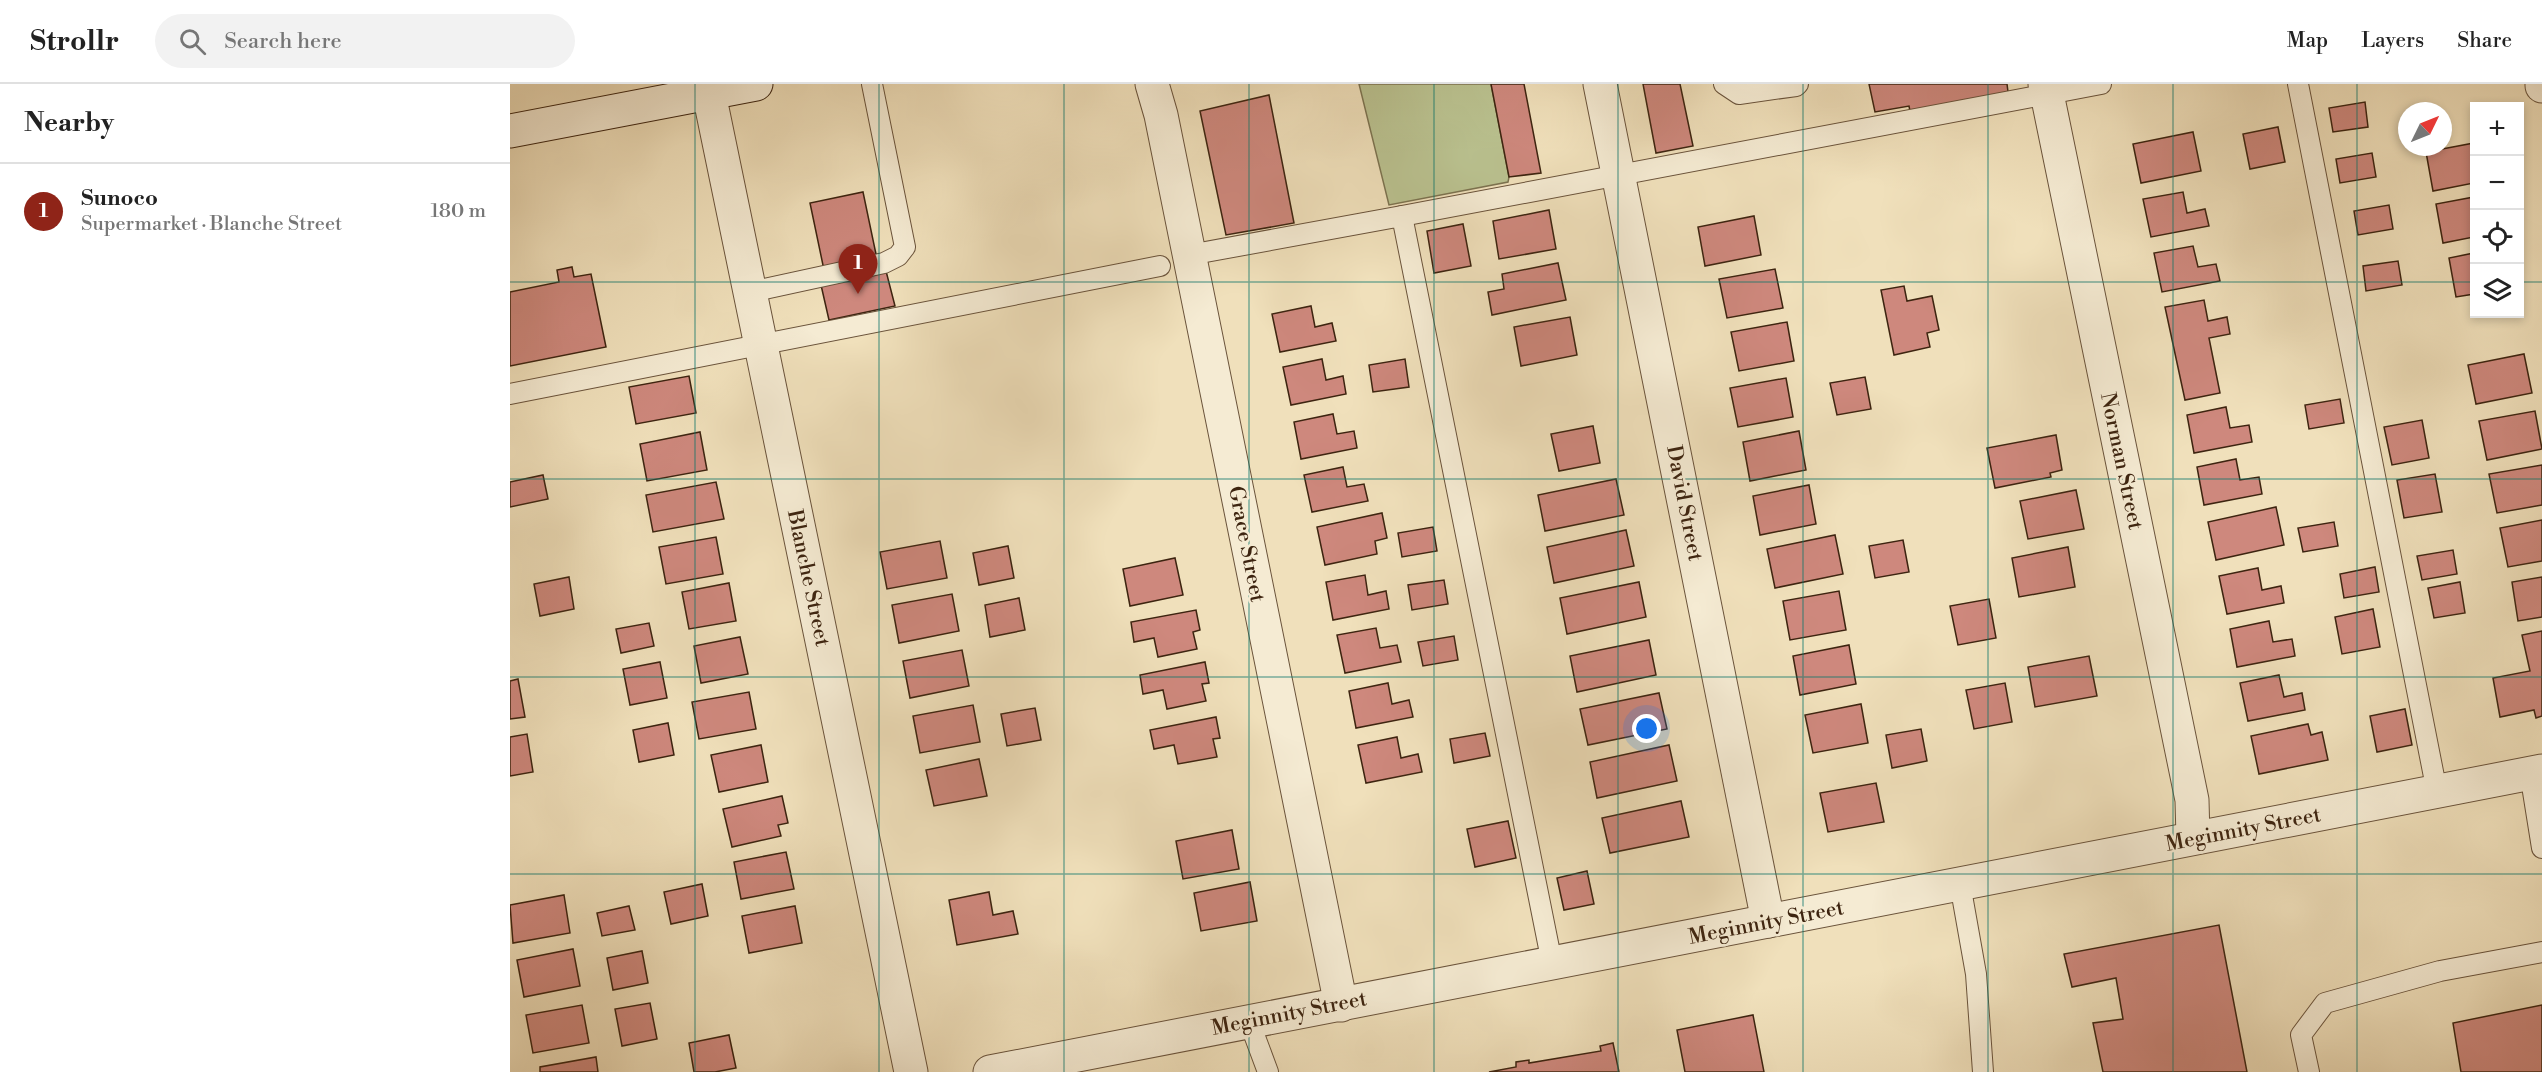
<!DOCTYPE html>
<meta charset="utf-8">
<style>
:root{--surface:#fff;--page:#f2f2f2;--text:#222;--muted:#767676;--line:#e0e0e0;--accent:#8f2418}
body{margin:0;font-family:"Libre Bodoni",serif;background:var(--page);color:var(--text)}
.controls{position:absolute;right:18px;top:18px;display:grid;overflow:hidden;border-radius:0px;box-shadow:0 3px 9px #0003}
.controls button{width:54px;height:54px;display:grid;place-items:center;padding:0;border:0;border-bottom:2px solid var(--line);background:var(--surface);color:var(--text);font:30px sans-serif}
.compass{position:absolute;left:1888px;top:18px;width:54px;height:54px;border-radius:50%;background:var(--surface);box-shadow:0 3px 9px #0003;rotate:47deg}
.you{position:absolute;left:1137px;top:645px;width:21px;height:21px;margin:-15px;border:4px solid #fff;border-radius:50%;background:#1a73e8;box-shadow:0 0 0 9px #1a73e833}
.badge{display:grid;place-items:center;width:39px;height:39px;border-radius:50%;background:var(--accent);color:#fff;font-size:20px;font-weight:700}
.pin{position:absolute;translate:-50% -50px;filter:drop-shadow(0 2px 3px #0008)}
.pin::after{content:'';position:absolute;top:32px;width:21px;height:18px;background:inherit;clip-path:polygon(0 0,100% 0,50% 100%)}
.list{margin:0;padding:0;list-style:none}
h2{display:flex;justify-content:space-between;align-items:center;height:78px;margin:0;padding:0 24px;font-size:26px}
h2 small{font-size:20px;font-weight:400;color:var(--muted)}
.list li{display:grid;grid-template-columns:39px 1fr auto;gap:18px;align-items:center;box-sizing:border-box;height:96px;padding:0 24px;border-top:2px solid var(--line)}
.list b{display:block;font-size:22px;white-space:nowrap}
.list p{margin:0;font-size:20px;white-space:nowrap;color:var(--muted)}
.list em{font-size:20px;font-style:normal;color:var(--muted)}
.icon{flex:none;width:33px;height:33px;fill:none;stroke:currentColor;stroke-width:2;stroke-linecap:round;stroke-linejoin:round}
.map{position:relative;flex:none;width:2032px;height:988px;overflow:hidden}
header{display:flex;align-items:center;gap:36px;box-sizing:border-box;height:84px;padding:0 30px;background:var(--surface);border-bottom:2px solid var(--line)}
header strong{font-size:28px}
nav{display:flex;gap:33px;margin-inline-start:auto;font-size:21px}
.search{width:420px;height:54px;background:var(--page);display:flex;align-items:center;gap:15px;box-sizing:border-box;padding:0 21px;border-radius:33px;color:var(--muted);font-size:22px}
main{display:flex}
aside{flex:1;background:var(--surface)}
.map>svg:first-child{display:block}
.green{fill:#bac290;stroke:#7c7350;stroke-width:1.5}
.building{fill:#ce887d;stroke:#3d2410;stroke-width:1.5}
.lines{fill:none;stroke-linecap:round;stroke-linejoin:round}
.lane-casing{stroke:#6a533b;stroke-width:22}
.street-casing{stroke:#6a533b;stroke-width:35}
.secondary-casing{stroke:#3d2410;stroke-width:35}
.lane{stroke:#f5ebd3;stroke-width:20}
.street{stroke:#f5ebd3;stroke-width:33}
.secondary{stroke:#f5ebd3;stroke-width:33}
.grid{fill:none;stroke:#0f766e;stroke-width:1.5;stroke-opacity:0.55}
.labels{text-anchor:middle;stroke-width:5;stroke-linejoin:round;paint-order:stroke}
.street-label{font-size:21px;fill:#3d2410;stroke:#f5ebd3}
</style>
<header>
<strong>Strollr</strong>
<div class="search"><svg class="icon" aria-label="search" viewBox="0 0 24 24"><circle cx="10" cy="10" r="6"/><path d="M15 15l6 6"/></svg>Search here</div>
<nav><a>Map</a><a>Layers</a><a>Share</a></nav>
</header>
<main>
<aside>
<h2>Nearby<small></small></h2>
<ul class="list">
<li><span class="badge">1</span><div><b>Sunoco</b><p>Supermarket · Blanche Street</p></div><em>180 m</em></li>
</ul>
</aside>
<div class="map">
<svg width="2032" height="988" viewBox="0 0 2032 988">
<rect width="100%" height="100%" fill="#f0e0bb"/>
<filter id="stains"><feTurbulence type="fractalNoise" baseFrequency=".00333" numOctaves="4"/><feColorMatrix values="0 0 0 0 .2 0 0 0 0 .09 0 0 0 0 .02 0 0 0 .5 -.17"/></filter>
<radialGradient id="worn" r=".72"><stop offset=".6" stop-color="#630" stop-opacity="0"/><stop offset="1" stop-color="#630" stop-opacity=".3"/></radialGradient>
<!-- green -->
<path class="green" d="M849,0H981L999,93L998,98L879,121Z"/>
<!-- building -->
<g class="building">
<path d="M981,0H1014L1031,89L999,93Z"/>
<path d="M1133,0H1170L1183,62L1146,69Z"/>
<path d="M1359,0H1497L1498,8L1400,27L1399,22L1365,28Z"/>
<path d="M759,11L784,139L716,151L690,27Z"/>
<path d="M1855,18L1858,43L1823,48L1819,24Z"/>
<path d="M1768,43L1775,78L1740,85L1733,50Z"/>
<path d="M1683,48L1691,87L1631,99L1623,60Z"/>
<path d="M1964,59V99L1923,107L1916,68Z"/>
<path d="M1862,69L1866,93L1830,99L1826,75Z"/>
<path d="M353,108L367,175L314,186L300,119Z"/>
<path d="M1673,108L1677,129L1695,125L1699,142L1641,153L1633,115Z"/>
<path d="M1964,113V153L1933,159L1926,120Z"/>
<path d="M1879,121L1883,145L1848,151L1844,127Z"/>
<path d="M1039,126L1046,165L989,175L983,137Z"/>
<path d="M1244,132L1251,171L1195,182L1188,143Z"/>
<path d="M953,140L961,182L924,189L917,147Z"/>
<path d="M1683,162L1688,183L1706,180L1710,197L1652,208L1644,169Z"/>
<path d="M1964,169V210L1946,213L1939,174Z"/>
<path d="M1888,177L1892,201L1856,207L1853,182Z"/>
<path d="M1048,179L1056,216L982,231L978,208L994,205L992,190Z"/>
<path d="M62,183L64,193L81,190L96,263L0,282V208L49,198L47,186Z"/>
<path d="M1265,185L1273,224L1217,234L1209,195Z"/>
<path d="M376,187L385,222L319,236L311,201Z"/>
<path d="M1394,202L1397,217L1422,212L1429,246L1417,249L1420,263L1384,271L1371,206Z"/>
<path d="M1694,216L1698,237L1717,233L1720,250L1699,254L1710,309L1675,316L1655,223Z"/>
<path d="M801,222L805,243L822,239L826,257L770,268L762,230Z"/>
<path d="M1060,233L1067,271L1011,282L1004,243Z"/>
<path d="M1277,238L1284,277L1229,287L1221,248Z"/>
<path d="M2014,270L2022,309L1966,320L1958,281Z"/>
<path d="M812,275L816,296L833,292L836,310L781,321L773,283Z"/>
<path d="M895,275L899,303L863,308L859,281Z"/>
<path d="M179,292L186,329L126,340L119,303Z"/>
<path d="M1355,293L1361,325L1327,331L1320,299Z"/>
<path d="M1276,294L1283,333L1228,343L1220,304Z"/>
<path d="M1830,315L1834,339L1799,345L1795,321Z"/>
<path d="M1716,323L1720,344L1739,341L1742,358L1684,369L1677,331Z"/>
<path d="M2025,327L2032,365L1977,376L1969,337Z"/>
<path d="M823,330L827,350L844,347L847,364L791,375L784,338Z"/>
<path d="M1912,336L1919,374L1882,381L1874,343Z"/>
<path d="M1083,342L1090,379L1049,387L1041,350Z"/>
<path d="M1289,347L1296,386L1240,397L1233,358Z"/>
<path d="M190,348L197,386L137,397L130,360Z"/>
<path d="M1546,351L1552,386L1540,389L1541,393L1485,404L1477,364Z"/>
<path d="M1726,375L1730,396L1749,393L1752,410L1694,421L1687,383Z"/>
<path d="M2032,381V421L1987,429L1979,390Z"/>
<path d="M833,383L837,403L854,400L858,417L802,428L794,391Z"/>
<path d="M1925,390L1932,428L1894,434L1887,396Z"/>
<path d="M33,391L38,415L0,423V398Z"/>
<path d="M1106,395L1114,431L1035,447L1028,411Z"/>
<path d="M206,398L214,435L143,448L136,411Z"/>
<path d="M1299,401L1306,440L1250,451L1243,412Z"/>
<path d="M1566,406L1574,445L1518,455L1510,417Z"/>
<path d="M1766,423L1774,461L1706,476L1698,438Z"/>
<path d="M872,429L877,454L865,457L867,470L815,481L807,443Z"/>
<path d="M2032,436V477L1998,483L1990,444Z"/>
<path d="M1824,438L1828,462L1793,468L1788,444Z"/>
<path d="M923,443L927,467L892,473L888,449Z"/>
<path d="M1116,446L1124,482L1044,499L1037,463Z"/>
<path d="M1325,451L1333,490L1265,504L1257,465Z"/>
<path d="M206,453L213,490L156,500L149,463Z"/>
<path d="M1393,456L1399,488L1365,494L1359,462Z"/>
<path d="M430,457L437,494L377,505L370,468Z"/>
<path d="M498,462L504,494L469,501L463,469Z"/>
<path d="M1558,463L1565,503L1509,513L1502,474Z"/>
<path d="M1943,466L1947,490L1912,496L1907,472Z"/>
<path d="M665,474L673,511L620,522L613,485Z"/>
<path d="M1865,483L1869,508L1834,514L1830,490Z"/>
<path d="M1748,484L1752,506L1771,502L1774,519L1717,530L1709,492Z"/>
<path d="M855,491L858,511L876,507L879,525L823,536L816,498Z"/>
<path d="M59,493L64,525L30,532L24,500Z"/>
<path d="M2032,493V533L2008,537L2002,498Z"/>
<path d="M934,496L938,520L902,526L898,501Z"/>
<path d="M1129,498L1136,533L1057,550L1050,514Z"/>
<path d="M1950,498L1955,529L1924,534L1918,504Z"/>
<path d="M219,499L226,537L179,545L172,508Z"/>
<path d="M1329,507L1336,546L1280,556L1273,517Z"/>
<path d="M442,510L449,547L389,559L382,521Z"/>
<path d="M509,514L515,546L480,553L475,521Z"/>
<path d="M1479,515L1486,554L1448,561L1440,522Z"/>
<path d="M1863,525L1870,563L1832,570L1825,533Z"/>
<path d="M686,526L690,546L683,548L687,565L648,573L644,554L624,558L621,538Z"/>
<path d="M1759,537L1763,558L1782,555L1785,572L1727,583L1720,545Z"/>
<path d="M139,539L144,562L111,569L106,545Z"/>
<path d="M866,544L870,564L887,561L891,578L835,589L827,551Z"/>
<path d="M2032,547V632L2026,634L2024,626L1990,633L1983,594L2020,587L2012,551Z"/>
<path d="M944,552L948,576L913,582L908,558Z"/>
<path d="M230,553L238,590L191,599L184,562Z"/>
<path d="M1139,556L1146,591L1067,608L1060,572Z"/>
<path d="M1339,561L1346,600L1290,611L1283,572Z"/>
<path d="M452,566L459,602L400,614L393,577Z"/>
<path d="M1579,572L1587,612L1525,623L1518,583Z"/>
<path d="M150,578L157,614L120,621L113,585Z"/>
<path d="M695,578L699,599L692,600L696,617L657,625L653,606L633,610L630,591Z"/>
<path d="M1769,591L1774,613L1792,609L1795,626L1738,637L1730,599Z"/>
<path d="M8,595L15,633L0,635V597Z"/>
<path d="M878,599L882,620L899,616L903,633L846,644L839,607Z"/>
<path d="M1495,599L1502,638L1464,645L1456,606Z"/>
<path d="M239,608L246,645L189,655L182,618Z"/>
<path d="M1149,609L1157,645L1078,661L1070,625Z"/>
<path d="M1351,620L1358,659L1303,669L1295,631Z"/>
<path d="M463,621L470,658L410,669L403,632Z"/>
<path d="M525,624L531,656L497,662L491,630Z"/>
<path d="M1895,625L1902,661L1867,668L1860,632Z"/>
<path d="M706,633L710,654L703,655L707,673L668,680L664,661L644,665L640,646Z"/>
<path d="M158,639L164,671L129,678L123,646Z"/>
<path d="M1798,640L1801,651L1812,648L1818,676L1749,690L1741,652Z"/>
<path d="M1411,645L1417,677L1382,684L1376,651Z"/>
<path d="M975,649L980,672L944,679L940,655Z"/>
<path d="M17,650L23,688L0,692V653Z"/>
<path d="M887,653L891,674L908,670L912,688L856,699L848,661Z"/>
<path d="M251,661L258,698L209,708L201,671Z"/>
<path d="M1159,661L1167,697L1087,714L1080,678Z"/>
<path d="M469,675L477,712L424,722L416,686Z"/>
<path d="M1366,699L1374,738L1318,748L1310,709Z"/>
<path d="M272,712L278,739L268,741L271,752L222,763L213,725Z"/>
<path d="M1171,717L1179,753L1100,769L1092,734Z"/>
<path d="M998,737L1006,774L965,783L957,745Z"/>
<path d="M722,746L729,785L673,795L666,757Z"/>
<path d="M276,768L284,805L231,815L224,778Z"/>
<path d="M1077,787L1084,820L1054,826L1047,794Z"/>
<path d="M740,798L747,837L691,847L684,809Z"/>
<path d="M192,800L198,832L161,840L154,808Z"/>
<path d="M479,808L483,831L503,827L508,850L447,861L439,816Z"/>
<path d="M54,811L60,849L3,859L0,821Z"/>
<path d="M119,822L125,846L92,852L87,829Z"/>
<path d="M285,822L292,859L239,869L232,832Z"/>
<path d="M1709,841L1737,988H1593L1583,939L1613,935L1606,894L1562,903L1554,870Z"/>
<path d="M63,865L70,902L14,913L7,876Z"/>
<path d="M132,867L138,899L103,906L97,874Z"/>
<path d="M140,919L147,955L112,962L105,925Z"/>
<path d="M72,921L79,959L23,969L16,931Z"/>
<path d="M2032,921V988H1951L1943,939Z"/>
<path d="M1243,931L1254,988H1175L1167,946Z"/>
<path d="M219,951L226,984L205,988H184L179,959Z"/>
<path d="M1103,959L1109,988H979L1006,983V978L1019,976V979L1091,967L1090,962Z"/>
<path d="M86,973L88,988H30V983Z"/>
</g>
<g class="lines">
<!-- lane casing -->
<g class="lane-casing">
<g id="lane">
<path d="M1214,0L1229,10L1286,2L1288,0"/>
<path d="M1788,0L1927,708"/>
<path d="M892,132L1591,0"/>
<path d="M679,171L892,132L1042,879"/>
<path d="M240,208L374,179L388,172L395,163L362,0"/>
<path d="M0,310L650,182"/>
<path d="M2020,689L2032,764"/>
<path d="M1450,800L1466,890L1473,988"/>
<path d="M739,937L758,988"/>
<path d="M1799,988L1791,951L1815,919L1930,887L2032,868"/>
</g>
</g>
<!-- street casing -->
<g class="street-casing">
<g id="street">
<path d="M197,0L401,988"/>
<path d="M642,0L651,31L831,921"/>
<path d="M1090,0L1258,837"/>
<path d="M1535,0L1682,716L1683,754"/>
<path d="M2032,0V2"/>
<path d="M480,988L2032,687"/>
</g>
</g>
<!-- secondary casing -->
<g class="secondary-casing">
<path id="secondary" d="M0,47L246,0"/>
</g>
<!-- lane -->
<use href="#lane" class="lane"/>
<!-- street -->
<use href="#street" class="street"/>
<!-- secondary -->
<use href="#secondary" class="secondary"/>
</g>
<!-- grid -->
<path class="grid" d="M185,0V988M369,0V988M554,0V988M739,0V988M924,0V988M1108,0V988M1293,0V988M1478,0V988M1663,0V988M1847,0V988M0,198H1964M2010,198H2032M0,395H2032M0,593H2032M0,790H2032"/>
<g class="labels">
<!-- street labels -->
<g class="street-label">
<text transform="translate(1612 377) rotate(78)" y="7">Norman Street</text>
<text transform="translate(1175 419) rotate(79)" y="7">David Street</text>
<text transform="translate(737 460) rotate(79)" y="7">Grace Street</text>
<text transform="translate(299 494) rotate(78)" y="7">Blanche Street</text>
<text transform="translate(1733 745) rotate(-11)" y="7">Meginnity Street</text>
<text transform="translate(1256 838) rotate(-11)" y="7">Meginnity Street</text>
<text transform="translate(779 929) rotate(-11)" y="7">Meginnity Street</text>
</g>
</g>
<rect width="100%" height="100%" filter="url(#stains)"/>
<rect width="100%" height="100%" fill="url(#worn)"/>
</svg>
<div class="controls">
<button>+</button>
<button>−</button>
<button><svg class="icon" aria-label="locate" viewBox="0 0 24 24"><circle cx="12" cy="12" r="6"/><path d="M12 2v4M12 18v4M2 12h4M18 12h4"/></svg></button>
<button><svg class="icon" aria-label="layers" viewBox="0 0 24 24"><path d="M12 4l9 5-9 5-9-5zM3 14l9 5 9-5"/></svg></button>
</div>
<svg class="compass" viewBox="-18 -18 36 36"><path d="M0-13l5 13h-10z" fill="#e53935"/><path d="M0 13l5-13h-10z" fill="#767676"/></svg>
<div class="you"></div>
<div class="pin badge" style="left:348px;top:210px">1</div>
</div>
</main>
